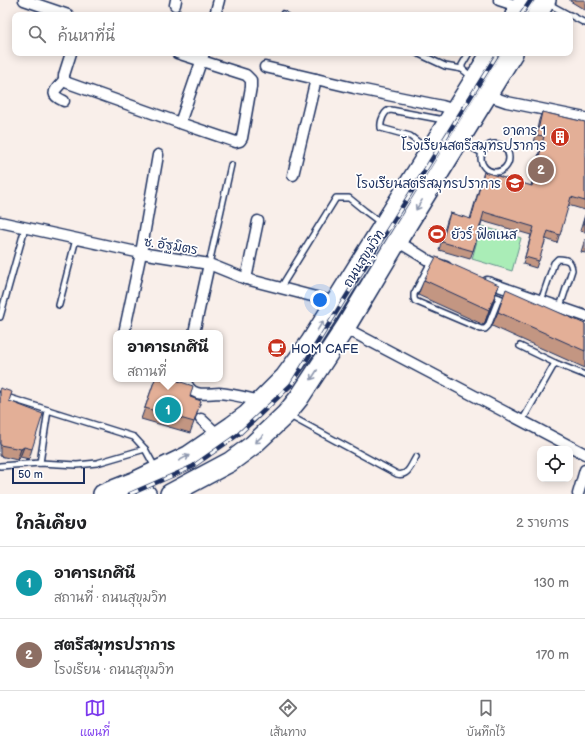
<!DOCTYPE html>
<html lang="th">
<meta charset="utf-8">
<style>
:root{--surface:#fff;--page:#f6f6f6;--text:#202124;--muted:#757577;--line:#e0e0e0;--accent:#7c3aed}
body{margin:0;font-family:"Balsamiq Sans","Playpen Sans Thai",sans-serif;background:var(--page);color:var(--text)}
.controls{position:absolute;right:12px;bottom:12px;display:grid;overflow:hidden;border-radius:8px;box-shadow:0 2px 10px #0003}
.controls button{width:36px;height:36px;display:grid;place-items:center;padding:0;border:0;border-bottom:1px solid var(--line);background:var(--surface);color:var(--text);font:20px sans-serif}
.scale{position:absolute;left:12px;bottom:10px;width:73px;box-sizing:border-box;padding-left:4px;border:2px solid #1b2f5e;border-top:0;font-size:11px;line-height:14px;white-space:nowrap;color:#1b2f5e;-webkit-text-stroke:3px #fff;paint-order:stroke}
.you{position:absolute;left:320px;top:300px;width:14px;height:14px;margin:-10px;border:3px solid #fff;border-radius:50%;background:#1a73e8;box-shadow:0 0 0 6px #1a73e833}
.badge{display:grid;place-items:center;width:26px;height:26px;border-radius:50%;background:var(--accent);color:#fff;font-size:13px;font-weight:700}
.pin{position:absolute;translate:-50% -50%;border:2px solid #fff;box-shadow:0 1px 4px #0006}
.popup{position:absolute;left:113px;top:330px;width:110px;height:52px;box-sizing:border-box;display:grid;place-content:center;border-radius:8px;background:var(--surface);filter:drop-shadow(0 1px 3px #0005);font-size:13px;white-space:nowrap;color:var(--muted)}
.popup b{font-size:15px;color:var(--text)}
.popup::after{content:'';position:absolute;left:50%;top:100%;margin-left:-8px;border:8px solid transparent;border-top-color:var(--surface)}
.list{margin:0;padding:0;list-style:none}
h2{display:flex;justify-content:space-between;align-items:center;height:52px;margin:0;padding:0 16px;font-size:17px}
h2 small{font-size:13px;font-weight:400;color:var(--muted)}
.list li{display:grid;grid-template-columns:26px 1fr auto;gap:12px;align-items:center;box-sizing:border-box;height:72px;padding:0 16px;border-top:1px solid var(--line)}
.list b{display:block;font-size:15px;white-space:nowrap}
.list p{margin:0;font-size:13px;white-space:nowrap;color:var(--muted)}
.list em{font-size:13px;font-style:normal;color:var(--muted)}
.icon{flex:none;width:22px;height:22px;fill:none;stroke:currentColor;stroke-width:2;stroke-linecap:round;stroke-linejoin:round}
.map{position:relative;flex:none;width:585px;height:494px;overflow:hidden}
.search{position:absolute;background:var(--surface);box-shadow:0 2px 10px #0003;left:12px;right:12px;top:12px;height:44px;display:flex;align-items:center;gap:10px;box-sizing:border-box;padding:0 14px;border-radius:8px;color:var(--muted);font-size:15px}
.sheet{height:196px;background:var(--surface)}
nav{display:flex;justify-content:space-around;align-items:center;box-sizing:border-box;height:56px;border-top:1px solid var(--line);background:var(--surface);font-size:11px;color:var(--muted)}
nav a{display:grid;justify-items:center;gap:2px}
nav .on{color:var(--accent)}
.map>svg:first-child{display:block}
.pitch{fill:#aaedb7;stroke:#628e8a}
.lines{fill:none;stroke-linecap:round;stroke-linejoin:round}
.lane-casing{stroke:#1b2f5e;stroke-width:8}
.street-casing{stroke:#1b2f5e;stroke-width:13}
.primary-casing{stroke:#1b2f5e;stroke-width:19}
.highway-casing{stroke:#1b2f5e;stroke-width:22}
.lane{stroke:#fff;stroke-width:5}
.street{stroke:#fff;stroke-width:10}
.primary{stroke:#fff;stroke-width:16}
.highway{stroke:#fff;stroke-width:19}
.rail-casing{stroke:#1b2f5e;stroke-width:4.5}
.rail{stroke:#fff;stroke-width:3;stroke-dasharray:9;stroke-linecap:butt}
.wall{fill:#c39682;stroke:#1b2f5e}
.shaded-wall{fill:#9f7a6a;stroke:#1b2f5e}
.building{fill:#e3af97;stroke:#1b2f5e}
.oneway{stroke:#8d97ae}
.labels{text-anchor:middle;stroke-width:3.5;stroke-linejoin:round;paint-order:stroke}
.poi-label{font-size:13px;fill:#1b2f5e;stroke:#fff;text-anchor:end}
.street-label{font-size:13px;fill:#1b2f5e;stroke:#fff}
</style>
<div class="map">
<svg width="585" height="494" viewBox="0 0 585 494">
<rect width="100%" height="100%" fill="#f9efea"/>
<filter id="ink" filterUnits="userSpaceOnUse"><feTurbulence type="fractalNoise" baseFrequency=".025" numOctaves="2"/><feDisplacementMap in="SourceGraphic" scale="8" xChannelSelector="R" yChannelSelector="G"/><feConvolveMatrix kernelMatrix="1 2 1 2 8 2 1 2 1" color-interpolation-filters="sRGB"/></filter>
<g filter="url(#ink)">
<!-- pitch -->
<path class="pitch" d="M481,226L521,238L512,271L472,259Z"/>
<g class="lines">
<!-- lane casing -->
<g class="lane-casing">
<g id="lane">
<path d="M547,3L569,15"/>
<path d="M283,14L285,15"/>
<path d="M570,15L585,23"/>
<path d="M417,53L445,66L462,69L472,77"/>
<path d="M462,69V65L469,53"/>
<path d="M462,142L482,153"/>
<circle cx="495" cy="158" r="14"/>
<path d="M427,149L410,136L381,128C380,122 384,110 391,110L444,120"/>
<path d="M431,262L414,294V298L415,301L481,329H485L488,326L499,298"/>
<path d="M209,264L231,165"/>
<path d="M281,287L336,198H349L365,211L381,223"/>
<path d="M489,294L507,301"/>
<path d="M541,301L554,263L558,259C568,259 571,261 572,270L560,307"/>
<path d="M59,305L76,239"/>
<path d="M0,317L25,228"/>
<path d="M520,346L555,363"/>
<path d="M0,395L134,437L145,449L156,469"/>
<path d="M290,416L397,474C408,477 411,465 416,457"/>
<path d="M522,421L555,363L585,375"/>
<path d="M40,463L48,410"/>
<path d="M0,466L40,463L77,465L97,463L145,449"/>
</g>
</g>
<!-- street casing -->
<g class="street-casing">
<g id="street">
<path d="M24,0L68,15"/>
<path d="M499,0L520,7"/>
<path d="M175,5L176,0"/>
<path d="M215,15L219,0"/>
<path d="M71,53L64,75V80L68,83L180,123L236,142L240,141L242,138L251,87V80L246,75L177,53"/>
<path d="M265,67L354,88L442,106L455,110"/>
<path d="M64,80C55,91 48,94 64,101"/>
<path d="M487,95L507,102L585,118"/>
<path d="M180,123L204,53"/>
<path d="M293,175L316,79"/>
<path d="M0,222L141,253L209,264L246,279L335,302"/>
<path d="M397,241L431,262L446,267"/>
<path d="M246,279L258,221"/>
<path d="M487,282L585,316"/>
<path d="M345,328L585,454"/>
<path d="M124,333L141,253L158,155"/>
<path d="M194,333L209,264"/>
<path d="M185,379C187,386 190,391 197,393C203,395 213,393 219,393C233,394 247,398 260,401"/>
<path d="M201,419L218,435"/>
<path d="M578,494L585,470"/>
</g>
</g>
<!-- primary casing -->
<g class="primary-casing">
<path id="primary" d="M136,481L148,494"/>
</g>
<!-- highway casing -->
<g class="highway-casing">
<g id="highway">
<path d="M515,15L524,0"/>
<path d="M537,15L546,0"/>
<path d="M103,494L136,481L188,456L232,426L247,415L285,377L310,343L491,53"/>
<path d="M170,494L230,462L253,445L286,414L299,398L345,328L397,241L513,53"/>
</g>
</g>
<!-- lane -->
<use href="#lane" class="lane"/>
<!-- street -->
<use href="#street" class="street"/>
<!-- primary -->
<use href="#primary" class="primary"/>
<!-- highway -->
<use href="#highway" class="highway"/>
<!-- rail casing -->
<g class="rail-casing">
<g id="rail">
<path d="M521,15L531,0"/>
<path d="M130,494L192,467L239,434L291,385L498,53"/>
</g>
</g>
<!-- rail -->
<use href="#rail" class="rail"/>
</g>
<!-- wall -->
<g class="wall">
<path d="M570,0H585V10L570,1Z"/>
<path d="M542,112L585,122V210L568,205L557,243L546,239L536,268L523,264L531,235L482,221L473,251L470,259L439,250L447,221L450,213L470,219L484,172L531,186L541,144L534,143L539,120Z"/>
<path d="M585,215V232L580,231Z"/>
<path d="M585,239V253L581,252Z"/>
<path d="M424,280L494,300L484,325L418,295Z"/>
<path d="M498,312L585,324V368L492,326Z"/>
<path d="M155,379L190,397L194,422L190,433L141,419Z"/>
<path d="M0,388L9,401L32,449L29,459L20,457L17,460L0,456Z"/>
</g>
<!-- shaded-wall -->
<g class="shaded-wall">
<path d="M499,285L494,300L484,325L489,310Z"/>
<path d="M24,447L20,457L17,460L21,449Z"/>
</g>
<!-- building -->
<g class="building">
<path d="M542,112L585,122V201L571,197L560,235L548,231L539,261L525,257L534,227L484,212L473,251L442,242L450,213L471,219L484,172L532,186L544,136L537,135Z"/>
<path d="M585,216V224L583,223Z"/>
<path d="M436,257L499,285L489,310L424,280Z"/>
<path d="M506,289L585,324V351L498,312Z"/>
<path d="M155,379H172L193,386L190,397L201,401L194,422L145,408Z"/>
<path d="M0,388L12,392L9,401L43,414L32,449L24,447L21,449L0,445Z"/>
</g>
<!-- one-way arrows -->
<defs><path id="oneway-shaft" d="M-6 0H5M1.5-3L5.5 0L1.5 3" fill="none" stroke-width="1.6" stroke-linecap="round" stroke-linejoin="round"/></defs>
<g class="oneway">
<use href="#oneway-shaft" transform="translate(419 205) rotate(122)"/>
<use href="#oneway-shaft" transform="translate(320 326) rotate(-58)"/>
<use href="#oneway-shaft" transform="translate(314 375) rotate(123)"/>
<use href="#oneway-shaft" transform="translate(259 439) rotate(137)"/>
<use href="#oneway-shaft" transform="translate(184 458) rotate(-28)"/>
</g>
</g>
<!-- icons -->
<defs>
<g id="building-disc" transform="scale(1)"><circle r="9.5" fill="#c8321e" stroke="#fff"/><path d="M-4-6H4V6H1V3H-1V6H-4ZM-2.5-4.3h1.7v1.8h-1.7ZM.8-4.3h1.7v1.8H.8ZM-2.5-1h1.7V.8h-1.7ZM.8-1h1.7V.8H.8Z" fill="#fff"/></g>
<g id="school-disc" transform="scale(1)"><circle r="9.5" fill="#c8321e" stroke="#fff"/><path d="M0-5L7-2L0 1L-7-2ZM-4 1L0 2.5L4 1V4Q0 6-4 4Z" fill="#fff"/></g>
<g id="stadium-disc" transform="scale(1)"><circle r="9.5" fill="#c8321e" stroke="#fff"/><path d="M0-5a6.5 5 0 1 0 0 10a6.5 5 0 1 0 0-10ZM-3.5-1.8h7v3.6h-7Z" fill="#fff"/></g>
<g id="cafe-disc" transform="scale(1)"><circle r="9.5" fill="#c8321e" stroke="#fff"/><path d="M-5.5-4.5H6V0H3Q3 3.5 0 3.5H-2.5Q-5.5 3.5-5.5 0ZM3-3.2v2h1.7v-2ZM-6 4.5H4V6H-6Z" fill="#fff"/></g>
</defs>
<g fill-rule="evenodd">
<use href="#building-disc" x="560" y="137"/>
<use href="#school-disc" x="515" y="183"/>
<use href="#stadium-disc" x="437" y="234"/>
<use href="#cafe-disc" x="277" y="348"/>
</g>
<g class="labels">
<!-- poi labels -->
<g class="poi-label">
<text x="546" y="135">อาคาร 1<tspan x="546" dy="15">โรงเรียนสตรีสมุทรปราการ</tspan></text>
<text x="501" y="188">โรงเรียนสตรีสมุทรปราการ</text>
<text x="451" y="239" text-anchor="start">ยัวร์ ฟิตเนส</text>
<text x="291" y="353" text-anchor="start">HOM CAFE</text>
</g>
<!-- street labels -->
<g class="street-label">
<text transform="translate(171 245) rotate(9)" y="5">ซ. อัฐมิตร</text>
<text transform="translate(363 258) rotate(-58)" y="5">ถนนสุขุมวิท</text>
</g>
</g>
</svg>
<div class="controls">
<button><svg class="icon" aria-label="locate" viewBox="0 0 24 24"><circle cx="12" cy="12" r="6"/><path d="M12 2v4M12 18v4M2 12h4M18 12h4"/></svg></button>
</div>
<div class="scale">50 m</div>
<div class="you"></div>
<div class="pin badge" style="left:168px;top:410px;background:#0f9aa8">1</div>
<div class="popup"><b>อาคารเกศินี</b>สถานที่</div>
<div class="pin badge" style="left:541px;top:170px;background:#8d6e63">2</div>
<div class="search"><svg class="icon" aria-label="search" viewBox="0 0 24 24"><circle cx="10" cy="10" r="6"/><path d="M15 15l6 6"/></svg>ค้นหาที่นี่</div>
</div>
<section class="sheet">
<h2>ใกล้เคียง<small>2 รายการ</small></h2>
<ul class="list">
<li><span class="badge" style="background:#0f9aa8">1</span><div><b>อาคารเกศินี</b><p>สถานที่ · ถนนสุขุมวิท</p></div><em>130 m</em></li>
<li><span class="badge" style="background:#8d6e63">2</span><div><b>สตรีสมุทรปราการ</b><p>โรงเรียน · ถนนสุขุมวิท</p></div><em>170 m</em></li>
</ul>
</section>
<nav>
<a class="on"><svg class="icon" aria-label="map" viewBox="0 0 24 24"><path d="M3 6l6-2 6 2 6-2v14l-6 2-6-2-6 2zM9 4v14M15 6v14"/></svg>แผนที่</a>
<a><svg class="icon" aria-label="directions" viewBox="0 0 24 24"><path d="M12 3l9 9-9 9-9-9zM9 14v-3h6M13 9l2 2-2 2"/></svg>เส้นทาง</a>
<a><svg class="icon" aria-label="saved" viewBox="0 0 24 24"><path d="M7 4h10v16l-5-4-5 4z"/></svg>บันทึกไว้</a>
</nav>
